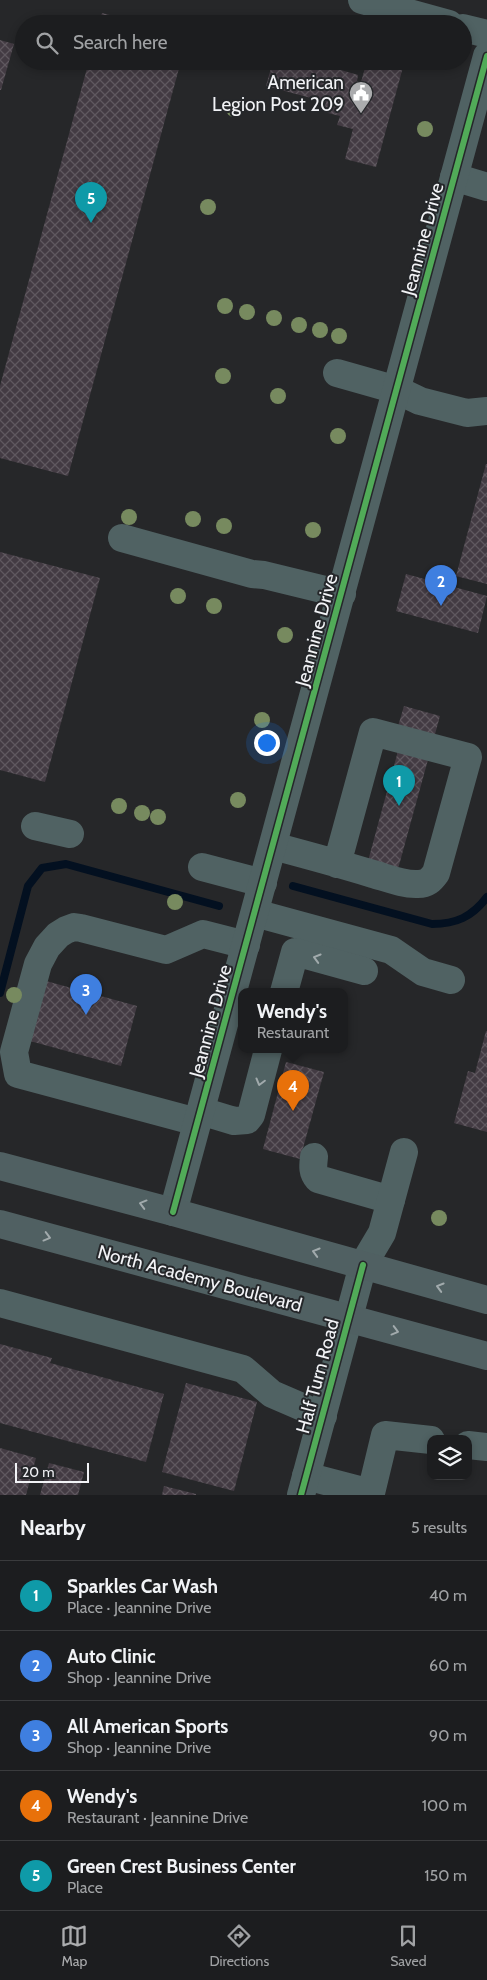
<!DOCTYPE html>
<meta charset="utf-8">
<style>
:root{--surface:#1c1d1f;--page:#292a2c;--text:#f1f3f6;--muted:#a0a2a4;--line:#3a3b3d;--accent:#abacae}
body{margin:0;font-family:Cabin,sans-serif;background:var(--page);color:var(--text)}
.controls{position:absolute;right:15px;bottom:15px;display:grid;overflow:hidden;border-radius:10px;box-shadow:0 2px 8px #0003}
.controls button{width:45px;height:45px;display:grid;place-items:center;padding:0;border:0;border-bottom:1px solid var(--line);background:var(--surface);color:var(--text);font:25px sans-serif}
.scale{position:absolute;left:15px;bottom:12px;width:74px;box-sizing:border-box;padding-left:5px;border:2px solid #f2f3f6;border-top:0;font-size:14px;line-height:18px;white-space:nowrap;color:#f2f3f6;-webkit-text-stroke:4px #25272a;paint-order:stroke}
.you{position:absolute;left:266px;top:742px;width:18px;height:18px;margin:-12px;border:4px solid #fff;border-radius:50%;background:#1a73e8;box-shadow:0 0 0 8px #1a73e833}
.badge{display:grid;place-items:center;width:32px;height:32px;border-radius:50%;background:var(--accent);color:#fff;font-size:16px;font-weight:700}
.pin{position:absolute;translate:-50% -41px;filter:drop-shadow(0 1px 2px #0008)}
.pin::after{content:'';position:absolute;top:26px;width:18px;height:15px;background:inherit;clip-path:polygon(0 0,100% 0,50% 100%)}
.popup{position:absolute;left:238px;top:988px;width:110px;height:65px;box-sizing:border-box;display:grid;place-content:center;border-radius:10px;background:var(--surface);filter:drop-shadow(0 1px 4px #0005);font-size:16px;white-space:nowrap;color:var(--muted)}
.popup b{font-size:19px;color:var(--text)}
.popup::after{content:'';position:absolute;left:50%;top:100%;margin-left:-10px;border:10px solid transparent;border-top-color:var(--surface)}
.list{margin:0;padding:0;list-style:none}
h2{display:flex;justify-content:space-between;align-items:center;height:65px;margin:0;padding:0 20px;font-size:21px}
h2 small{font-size:16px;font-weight:400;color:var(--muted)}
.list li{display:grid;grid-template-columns:32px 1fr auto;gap:15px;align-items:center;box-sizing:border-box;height:70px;padding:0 20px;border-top:1px solid var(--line)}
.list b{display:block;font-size:19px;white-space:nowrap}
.list p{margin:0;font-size:16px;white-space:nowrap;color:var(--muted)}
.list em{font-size:16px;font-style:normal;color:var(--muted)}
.icon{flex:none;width:28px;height:28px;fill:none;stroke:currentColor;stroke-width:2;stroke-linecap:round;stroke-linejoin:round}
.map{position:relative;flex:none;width:487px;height:1495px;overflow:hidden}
.search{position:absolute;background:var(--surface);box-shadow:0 2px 8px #0003;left:15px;right:15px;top:15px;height:55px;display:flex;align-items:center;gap:12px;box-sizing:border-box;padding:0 18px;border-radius:28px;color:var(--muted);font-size:19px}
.sheet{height:415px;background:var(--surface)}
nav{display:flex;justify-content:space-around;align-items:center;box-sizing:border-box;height:70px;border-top:1px solid var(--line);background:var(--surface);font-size:14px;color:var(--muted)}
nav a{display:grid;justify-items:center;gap:2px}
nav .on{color:var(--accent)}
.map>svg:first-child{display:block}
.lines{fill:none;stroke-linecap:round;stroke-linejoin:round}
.stream{stroke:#031020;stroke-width:8}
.building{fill:url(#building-cross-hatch)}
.minor{stroke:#506263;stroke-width:28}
.highway{stroke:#506062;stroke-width:28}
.cycleway-casing{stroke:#25272a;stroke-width:9}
.cycleway{stroke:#51ab58;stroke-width:6}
.tree{fill:#778a5f}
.oneway{stroke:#a1aaac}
.labels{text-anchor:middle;stroke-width:4;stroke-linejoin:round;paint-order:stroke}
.poi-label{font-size:19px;fill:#f2f3f6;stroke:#25272a;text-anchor:end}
.street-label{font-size:19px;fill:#f2f3f6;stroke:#25272a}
</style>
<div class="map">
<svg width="487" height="1495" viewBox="0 0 487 1495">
<defs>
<pattern id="building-cross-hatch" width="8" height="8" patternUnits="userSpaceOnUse" patternTransform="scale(1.25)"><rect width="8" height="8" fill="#433b43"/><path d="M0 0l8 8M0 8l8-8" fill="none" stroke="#5f585f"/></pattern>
</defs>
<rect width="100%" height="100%" fill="#262729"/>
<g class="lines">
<!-- stream -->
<g class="stream">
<path d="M293,886L432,924C456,924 472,917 487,897"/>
<path d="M0,993L28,886L42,868L66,864L219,906"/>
</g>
</g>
<!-- building -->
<g class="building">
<path d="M102,13L141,23V24H99Z"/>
<path d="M0,40L14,44L1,90H0Z"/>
<path d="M89,61H181L68,476L0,458V386Z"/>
<path d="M273,61H336L334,68L358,75L357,81L361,82L367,61H380L403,67L376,167L345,159L353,129L337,125L340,116L324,112L326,102L266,86Z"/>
<path d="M486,464H487V584L456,576Z"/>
<path d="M0,552L100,578L45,782L0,770Z"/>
<path d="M406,574L487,596L478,633L396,611Z"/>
<path d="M404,706L440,716L398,869L368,861L398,751L391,750Z"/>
<path d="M46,981L137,1006L121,1066L30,1041Z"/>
<path d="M486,1031H487V1132L454,1123L468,1071L475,1073Z"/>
<path d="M286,1062L324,1072L300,1159L263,1149Z"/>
<path d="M0,1344L52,1358L50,1363L164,1394L146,1462L0,1423Z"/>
<path d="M186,1383L257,1402L234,1491L162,1472Z"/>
<path d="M0,1448L36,1458L26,1495H0Z"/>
<path d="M49,1463L84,1472L78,1495H40Z"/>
<path d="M164,1486L196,1494V1495H162Z"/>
</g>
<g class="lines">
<!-- minor -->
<g class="minor">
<path d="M362,0L449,24"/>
<path d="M463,28L487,34"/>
<path d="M454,177L487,187"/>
<path d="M337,373L397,390L420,401L467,413L487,411"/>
<path d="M122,538L252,574L264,575L342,594"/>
<path d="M35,826L70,834"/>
<path d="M273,846C307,855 340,864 373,874C387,878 404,885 418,884C427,884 431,880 436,873L468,757L373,732L337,864"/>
<path d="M202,867L263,883"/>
<path d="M255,913L391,950L423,972L451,980"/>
<path d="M284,992L295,952L364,971"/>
<path d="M201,1111L234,1121L247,1120L251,1115L268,1050"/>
<path d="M197,1122L18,1074L14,1052L38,964L47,947L58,935L66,930L74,927L81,928L166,950L203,934L246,945"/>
<path d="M314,1157C313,1166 312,1172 318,1179L391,1200"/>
<path d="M173,1212L487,56"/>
<path d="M0,1303L243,1369L272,1394L323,1416"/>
<path d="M468,1445L487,1447"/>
<path d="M306,1476L371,1493L385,1435L431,1440"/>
<path d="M301,1495L363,1265L382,1233L404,1152"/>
</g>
<!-- highway -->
<g class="highway">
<path d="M0,1166L173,1212L487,1300"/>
<path d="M0,1224L487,1356"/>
</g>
<!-- cycleway casing -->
<g class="cycleway-casing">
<g id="cycleway">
<path d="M173,1212L487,56"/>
<path d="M301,1495L363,1265"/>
</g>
</g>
<!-- cycleway -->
<use href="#cycleway" class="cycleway"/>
</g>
<!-- trees -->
<g class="tree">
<circle cx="234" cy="109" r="8"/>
<circle cx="425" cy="129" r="8"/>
<circle cx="208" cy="207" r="8"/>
<circle cx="225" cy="306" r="8"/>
<circle cx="247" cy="312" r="8"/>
<circle cx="274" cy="318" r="8"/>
<circle cx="299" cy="325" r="8"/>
<circle cx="320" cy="330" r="8"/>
<circle cx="339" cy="336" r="8"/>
<circle cx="223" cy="376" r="8"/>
<circle cx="278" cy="396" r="8"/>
<circle cx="338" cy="436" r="8"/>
<circle cx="129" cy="517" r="8"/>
<circle cx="193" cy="519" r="8"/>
<circle cx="224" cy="526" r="8"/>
<circle cx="313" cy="530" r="8"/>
<circle cx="178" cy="596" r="8"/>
<circle cx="214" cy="606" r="8"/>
<circle cx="285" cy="635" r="8"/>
<circle cx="262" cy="720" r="8"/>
<circle cx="238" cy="800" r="8"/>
<circle cx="119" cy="806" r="8"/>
<circle cx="142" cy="813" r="8"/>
<circle cx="158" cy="817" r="8"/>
<circle cx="175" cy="902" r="8"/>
<circle cx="14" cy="995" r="8"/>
<circle cx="439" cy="1218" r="8"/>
</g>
<!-- one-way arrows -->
<defs><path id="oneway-chevron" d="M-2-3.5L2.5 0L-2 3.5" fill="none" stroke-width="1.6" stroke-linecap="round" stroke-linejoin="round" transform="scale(1.25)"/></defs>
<g class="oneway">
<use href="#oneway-chevron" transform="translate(317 958) rotate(-164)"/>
<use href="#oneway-chevron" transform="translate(260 1082) rotate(105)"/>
<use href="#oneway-chevron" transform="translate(143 1204) rotate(-165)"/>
<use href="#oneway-chevron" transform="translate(47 1237) rotate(15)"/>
<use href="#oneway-chevron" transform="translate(316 1252) rotate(-164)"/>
<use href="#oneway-chevron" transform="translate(440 1287) rotate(-164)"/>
<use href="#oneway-chevron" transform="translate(395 1331) rotate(15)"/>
</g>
<!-- icons -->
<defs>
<g id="civic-pin" transform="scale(1.25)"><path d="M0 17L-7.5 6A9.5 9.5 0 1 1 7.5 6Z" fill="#abacae" stroke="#25272a"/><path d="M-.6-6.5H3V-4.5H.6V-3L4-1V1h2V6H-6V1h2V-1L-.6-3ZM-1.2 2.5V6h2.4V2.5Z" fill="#fff"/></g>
</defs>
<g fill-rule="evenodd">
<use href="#civic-pin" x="361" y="93"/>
</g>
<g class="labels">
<!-- poi labels -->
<g class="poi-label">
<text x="344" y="89">American<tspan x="344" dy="22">Legion Post 209</tspan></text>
</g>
<!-- street labels -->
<g class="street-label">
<text transform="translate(422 239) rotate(-75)" y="7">Jeannine Drive</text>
<text transform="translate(316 630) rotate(-75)" y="7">Jeannine Drive</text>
<text transform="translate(210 1021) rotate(-75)" y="7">Jeannine Drive</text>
<text transform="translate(200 1278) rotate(15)" y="7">North Academy Boulevard</text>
<text transform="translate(317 1376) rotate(-75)" y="7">Half Turn Road</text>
</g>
</g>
</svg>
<div class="controls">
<button><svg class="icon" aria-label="layers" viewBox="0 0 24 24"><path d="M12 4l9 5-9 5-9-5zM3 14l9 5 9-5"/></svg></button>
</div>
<div class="scale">20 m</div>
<div class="you"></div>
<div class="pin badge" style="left:399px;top:806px;background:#0f9aa8">1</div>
<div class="pin badge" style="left:441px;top:606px;background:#3f7fe0">2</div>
<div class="pin badge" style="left:86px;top:1015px;background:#3f7fe0">3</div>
<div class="pin badge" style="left:293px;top:1111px;background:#e8710a">4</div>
<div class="popup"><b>Wendy's</b>Restaurant</div>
<div class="pin badge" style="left:91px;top:223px;background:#0f9aa8">5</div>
<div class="search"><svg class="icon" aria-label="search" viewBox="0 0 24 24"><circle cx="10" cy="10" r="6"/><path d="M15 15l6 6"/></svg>Search here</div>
</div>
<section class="sheet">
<h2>Nearby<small>5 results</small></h2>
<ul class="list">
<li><span class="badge" style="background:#0f9aa8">1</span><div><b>Sparkles Car Wash</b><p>Place · Jeannine Drive</p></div><em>40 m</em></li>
<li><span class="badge" style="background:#3f7fe0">2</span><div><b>Auto Clinic</b><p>Shop · Jeannine Drive</p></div><em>60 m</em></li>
<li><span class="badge" style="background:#3f7fe0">3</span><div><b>All American Sports</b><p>Shop · Jeannine Drive</p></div><em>90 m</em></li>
<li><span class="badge" style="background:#e8710a">4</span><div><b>Wendy's</b><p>Restaurant · Jeannine Drive</p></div><em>100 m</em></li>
<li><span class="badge" style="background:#0f9aa8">5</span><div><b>Green Crest Business Center</b><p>Place</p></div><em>150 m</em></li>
</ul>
</section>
<nav>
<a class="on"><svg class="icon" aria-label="map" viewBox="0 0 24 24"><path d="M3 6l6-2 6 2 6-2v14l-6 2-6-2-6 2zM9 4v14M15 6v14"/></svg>Map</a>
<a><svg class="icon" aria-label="directions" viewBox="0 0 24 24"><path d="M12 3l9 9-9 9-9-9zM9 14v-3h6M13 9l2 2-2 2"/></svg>Directions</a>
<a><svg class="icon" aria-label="saved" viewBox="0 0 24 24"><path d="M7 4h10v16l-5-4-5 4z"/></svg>Saved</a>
</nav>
